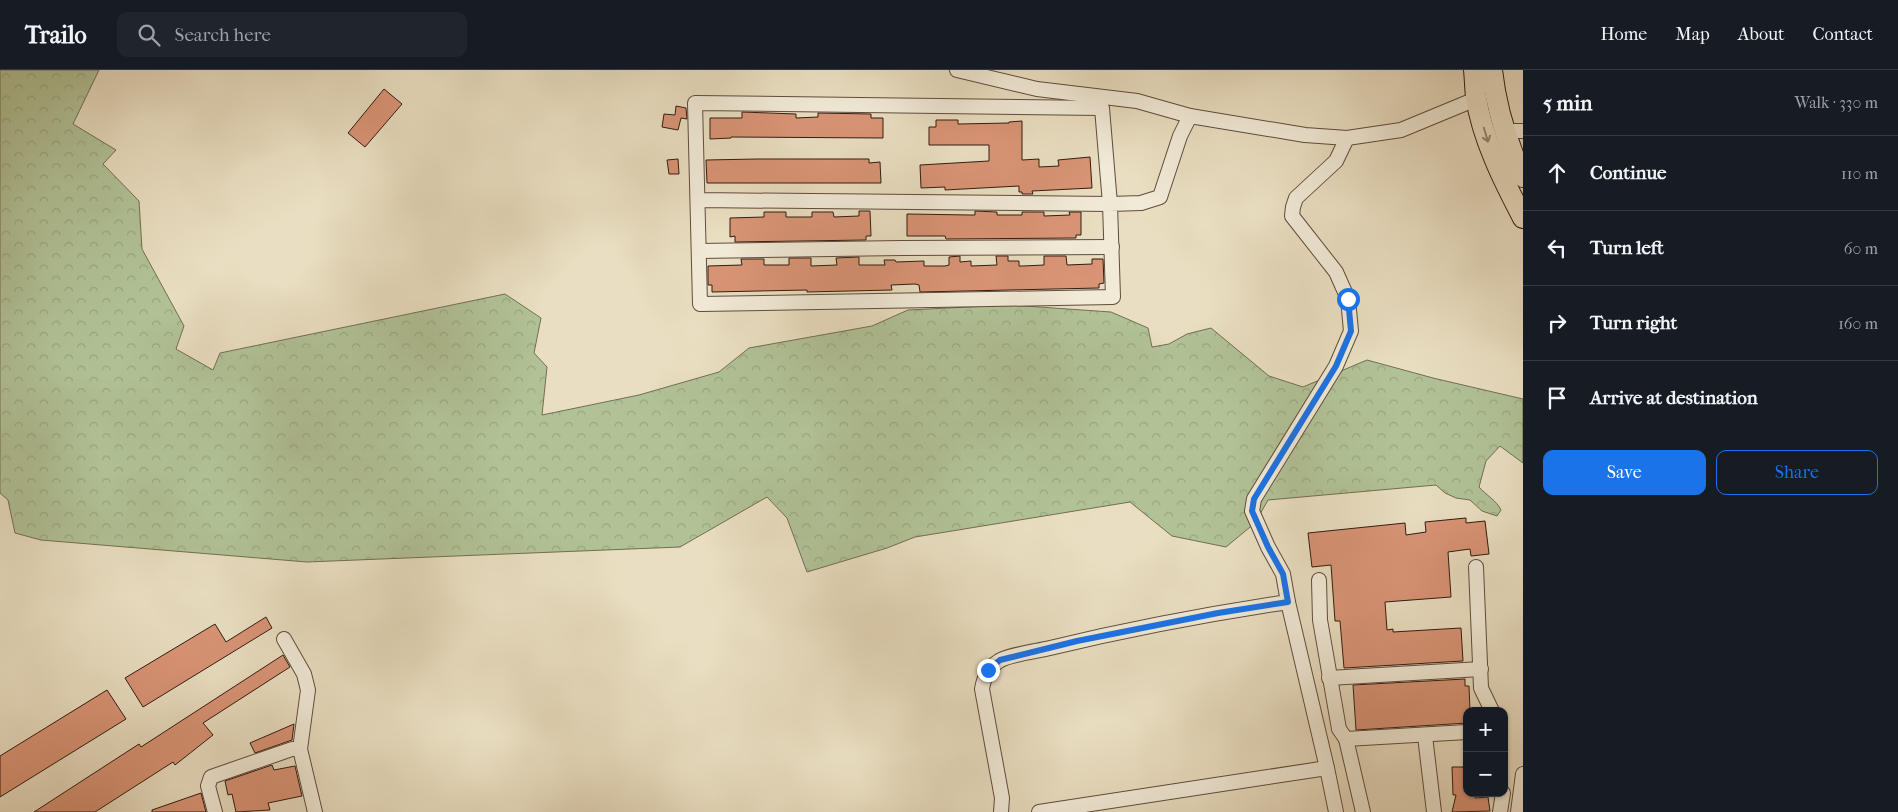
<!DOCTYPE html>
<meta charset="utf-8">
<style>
:root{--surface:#171b24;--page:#20242c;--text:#f1f3f6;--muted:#9ea1a6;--line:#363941;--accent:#1a73e8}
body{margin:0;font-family:"IM FELL French Canon",serif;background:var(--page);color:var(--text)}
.controls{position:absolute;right:15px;bottom:15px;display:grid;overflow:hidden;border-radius:10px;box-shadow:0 1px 4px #0004}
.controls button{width:45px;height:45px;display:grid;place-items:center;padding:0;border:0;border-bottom:1px solid var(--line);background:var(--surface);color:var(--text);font:25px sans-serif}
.stop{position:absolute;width:15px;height:15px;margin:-11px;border:4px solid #1a73e8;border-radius:50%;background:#fff}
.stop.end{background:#1a73e8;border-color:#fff;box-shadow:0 1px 5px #0008}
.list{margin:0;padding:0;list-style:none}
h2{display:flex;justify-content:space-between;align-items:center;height:65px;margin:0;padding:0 20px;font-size:21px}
h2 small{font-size:16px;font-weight:400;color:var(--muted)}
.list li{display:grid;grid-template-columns:32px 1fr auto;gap:15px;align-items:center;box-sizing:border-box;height:75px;padding:0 20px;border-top:1px solid var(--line)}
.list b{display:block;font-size:19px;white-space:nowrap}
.list em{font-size:16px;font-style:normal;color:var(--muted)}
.actions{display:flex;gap:10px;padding:15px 20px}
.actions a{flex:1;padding:11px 0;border:1px solid var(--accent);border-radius:10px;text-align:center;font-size:18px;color:var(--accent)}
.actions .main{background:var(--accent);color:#fff}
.icon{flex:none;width:28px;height:28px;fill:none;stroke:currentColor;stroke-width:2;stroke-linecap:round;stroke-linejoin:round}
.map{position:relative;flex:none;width:1523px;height:742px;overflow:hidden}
header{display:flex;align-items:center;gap:30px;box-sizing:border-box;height:70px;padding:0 25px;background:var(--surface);border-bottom:1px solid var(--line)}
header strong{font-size:24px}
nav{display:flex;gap:28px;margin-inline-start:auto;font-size:18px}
.search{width:350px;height:45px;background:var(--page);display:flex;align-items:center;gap:12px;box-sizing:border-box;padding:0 18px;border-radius:10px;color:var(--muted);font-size:19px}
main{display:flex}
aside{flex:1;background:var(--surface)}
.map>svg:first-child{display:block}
.forest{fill:url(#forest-crowns);stroke:#726e53}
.building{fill:#d99476;stroke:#321b0f}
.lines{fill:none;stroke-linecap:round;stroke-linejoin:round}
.minor-casing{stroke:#604c3c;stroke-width:16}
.highway-casing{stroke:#321b0f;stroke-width:22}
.minor{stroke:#f1ead7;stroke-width:14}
.highway{stroke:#e9dec1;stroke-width:20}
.oneway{stroke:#978671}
.route{stroke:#1a73e8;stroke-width:6}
</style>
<header>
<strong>Trailo</strong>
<div class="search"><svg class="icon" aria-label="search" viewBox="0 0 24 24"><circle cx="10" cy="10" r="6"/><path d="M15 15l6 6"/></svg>Search here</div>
<nav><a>Home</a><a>Map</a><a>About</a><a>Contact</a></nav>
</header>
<main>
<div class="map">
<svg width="1523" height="742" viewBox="0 0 1523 742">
<defs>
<pattern id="forest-crowns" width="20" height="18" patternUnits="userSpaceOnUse" patternTransform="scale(1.25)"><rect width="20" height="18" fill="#b1c297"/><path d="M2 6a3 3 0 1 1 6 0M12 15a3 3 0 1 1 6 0" fill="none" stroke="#99a681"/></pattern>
</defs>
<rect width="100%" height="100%" fill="#e9dec1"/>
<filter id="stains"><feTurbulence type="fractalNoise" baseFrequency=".004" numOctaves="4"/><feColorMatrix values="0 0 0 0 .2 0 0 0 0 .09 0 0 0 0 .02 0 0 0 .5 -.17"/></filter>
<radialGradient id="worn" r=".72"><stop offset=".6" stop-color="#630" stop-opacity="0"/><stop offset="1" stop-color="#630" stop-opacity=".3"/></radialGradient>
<!-- forest -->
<path class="forest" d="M0,0H99L73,54L116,80L103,94L139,131L142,179L184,256L176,279L213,300L220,283L505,224L541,248L534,283L547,297L542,345L639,325L719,302L749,278L872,256L908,240L1010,235L1111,242L1148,258L1152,277L1169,274L1187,264L1211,258L1269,306L1303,317L1367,290L1433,308L1523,329V393L1500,376L1486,391L1479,417C1486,425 1497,431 1501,440L1497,446L1482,441L1470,430L1456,428L1445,423L1436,415L1268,430L1255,453L1226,477L1172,466L1130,432L915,467L887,478L807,502L787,448L767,427L680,477L307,492L41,470L15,463L8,430L0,423Z"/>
<!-- building -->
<g class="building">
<path d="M384,19L402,34L365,77L348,63Z"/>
<path d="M676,36L686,38L687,49L681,48L678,60L662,57L664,44L675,45Z"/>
<path d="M742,42L796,44V48L818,47V43L871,44V48H883V68L731,67V68L710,69V48H742Z"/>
<path d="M936,50H958V54L1009,53V52L1022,51V90L1039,89V97L1059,96L1058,90L1090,87L1092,118L1032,121L1033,124H1022V122H1019V116L945,120V117L921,118L920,95L989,91V75H929V57H936Z"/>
<path d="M678,89L679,104H669L667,90Z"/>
<path d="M757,89H869V93L880,92L881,113H707L706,90Z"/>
<path d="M859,141H870L871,166H866V170L735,172V166L730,167V148L764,147V142H786V147H812V142H833L834,147L859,146Z"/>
<path d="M975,141L997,142V145H1022V142H1044V146L1070,145L1069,142H1081V165H1076V168L946,169L945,166H907V144L971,145H975Z"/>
<path d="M960,186V192L971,191V196L997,195L996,186H1008V191H1019V196H1023L1044,195V186H1066L1067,195L1092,194V189H1103L1104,213L1099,214V218L920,222L919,215L915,214L891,215L892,220L807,222V220L712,222V215H708V196L742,195L741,189H764V195H789V188H811V196L837,195L836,188L859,187V195H885L884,190H895L896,192L924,191V196H945L949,195V187Z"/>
<path d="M1466,448V453L1485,451L1489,484L1471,486L1470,479L1448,482L1451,527L1385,532L1387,560L1393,559V562L1461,558L1463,591L1344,598L1340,551H1335L1331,495L1312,497L1308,463L1405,453L1406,465L1426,462L1425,452Z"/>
<path d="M266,547L272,558L143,637L125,608L215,554L226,572Z"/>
<path d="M283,585L290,597L203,653L213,665L175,695L173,692L95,742H34L139,674L141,677Z"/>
<path d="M1465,609V616H1469L1470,641H1467V653L1356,660L1353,615Z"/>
<path d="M107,620L126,649L0,727V686Z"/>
<path d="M294,654L292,670L255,683L250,673Z"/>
<path d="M272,695L274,700L295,696L302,726L268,733L270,740L236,742L232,724L228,725L225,711Z"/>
<path d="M1452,697H1463V698H1467V723H1475V728L1488,727L1490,741L1452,742L1456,725H1453Z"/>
<path d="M201,723L206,742H152V740Z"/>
</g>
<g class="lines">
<!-- minor casing -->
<g class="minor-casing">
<g id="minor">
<path d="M957,0L1037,19L1137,31L1190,46L1305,65L1347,68L1401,60L1476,29"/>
<path d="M1504,61H1523"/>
<path d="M698,130L1110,134L1113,227L700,234L695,33L1102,38L1110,134L1141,133L1160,127L1180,66L1190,46"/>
<path d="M699,181L902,178L1112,177"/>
<path d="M1476,497L1481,618L1492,641"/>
<path d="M1319,510L1320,550L1339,659L1346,669L1363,742"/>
<path d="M1288,532L1327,698"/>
<path d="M284,569L304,604L308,620L300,679L315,742"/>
<path d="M1329,608L1481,599"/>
<path d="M1425,666L1434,742"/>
<path d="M1346,669L1467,662"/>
<path d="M215,742L208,716L211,707L292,679H300"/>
<path d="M1001,742L1002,728L982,619C984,607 988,598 999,591C1007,585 1038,581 1050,578C1129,559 1208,544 1288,532L1283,504L1268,477L1252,441L1254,429L1336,296L1351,261L1348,229L1336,202L1292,146L1293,137L1296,128L1336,91L1347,68"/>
<path d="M1039,742L1327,698L1336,742"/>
<path d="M1500,742L1503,723"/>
<path d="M1518,742L1523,704"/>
</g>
</g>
<!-- highway casing -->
<g class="highway-casing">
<g id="highway">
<path d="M1474,0C1475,9 1475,18 1476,27C1482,68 1504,112 1523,148"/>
<path d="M1492,0C1496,37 1507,73 1523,107"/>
</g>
</g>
<!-- minor -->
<use href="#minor" class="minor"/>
<!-- highway -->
<use href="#highway" class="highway"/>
</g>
<!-- one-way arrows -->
<defs><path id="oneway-shaft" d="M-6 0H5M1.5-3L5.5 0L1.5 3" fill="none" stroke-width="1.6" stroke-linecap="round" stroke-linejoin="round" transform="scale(1.25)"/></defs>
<use class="oneway" href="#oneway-shaft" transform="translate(1486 65) rotate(73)"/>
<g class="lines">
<!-- route -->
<path class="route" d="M988,600L1000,590L1077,571L1218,543L1288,532L1283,504L1268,477L1252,441L1254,429L1336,296L1351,261L1348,229"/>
</g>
<rect width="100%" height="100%" filter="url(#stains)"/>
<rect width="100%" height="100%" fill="url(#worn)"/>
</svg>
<div class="controls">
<button>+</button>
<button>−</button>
</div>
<div class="stop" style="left:1348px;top:229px"></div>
<div class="stop end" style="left:988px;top:600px"></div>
</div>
<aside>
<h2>5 min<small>Walk · 330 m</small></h2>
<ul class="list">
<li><svg class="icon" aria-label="ahead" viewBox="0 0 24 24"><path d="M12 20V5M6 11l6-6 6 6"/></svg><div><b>Continue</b></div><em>110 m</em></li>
<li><svg class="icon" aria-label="left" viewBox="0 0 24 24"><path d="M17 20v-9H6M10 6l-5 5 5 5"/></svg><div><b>Turn left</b></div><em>60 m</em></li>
<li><svg class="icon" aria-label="right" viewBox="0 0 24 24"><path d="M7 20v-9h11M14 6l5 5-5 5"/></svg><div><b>Turn right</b></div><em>160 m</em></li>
<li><svg class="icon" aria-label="arrive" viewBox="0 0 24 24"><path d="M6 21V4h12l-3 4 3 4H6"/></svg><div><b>Arrive at destination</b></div></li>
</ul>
<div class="actions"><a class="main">Save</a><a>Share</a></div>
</aside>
</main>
